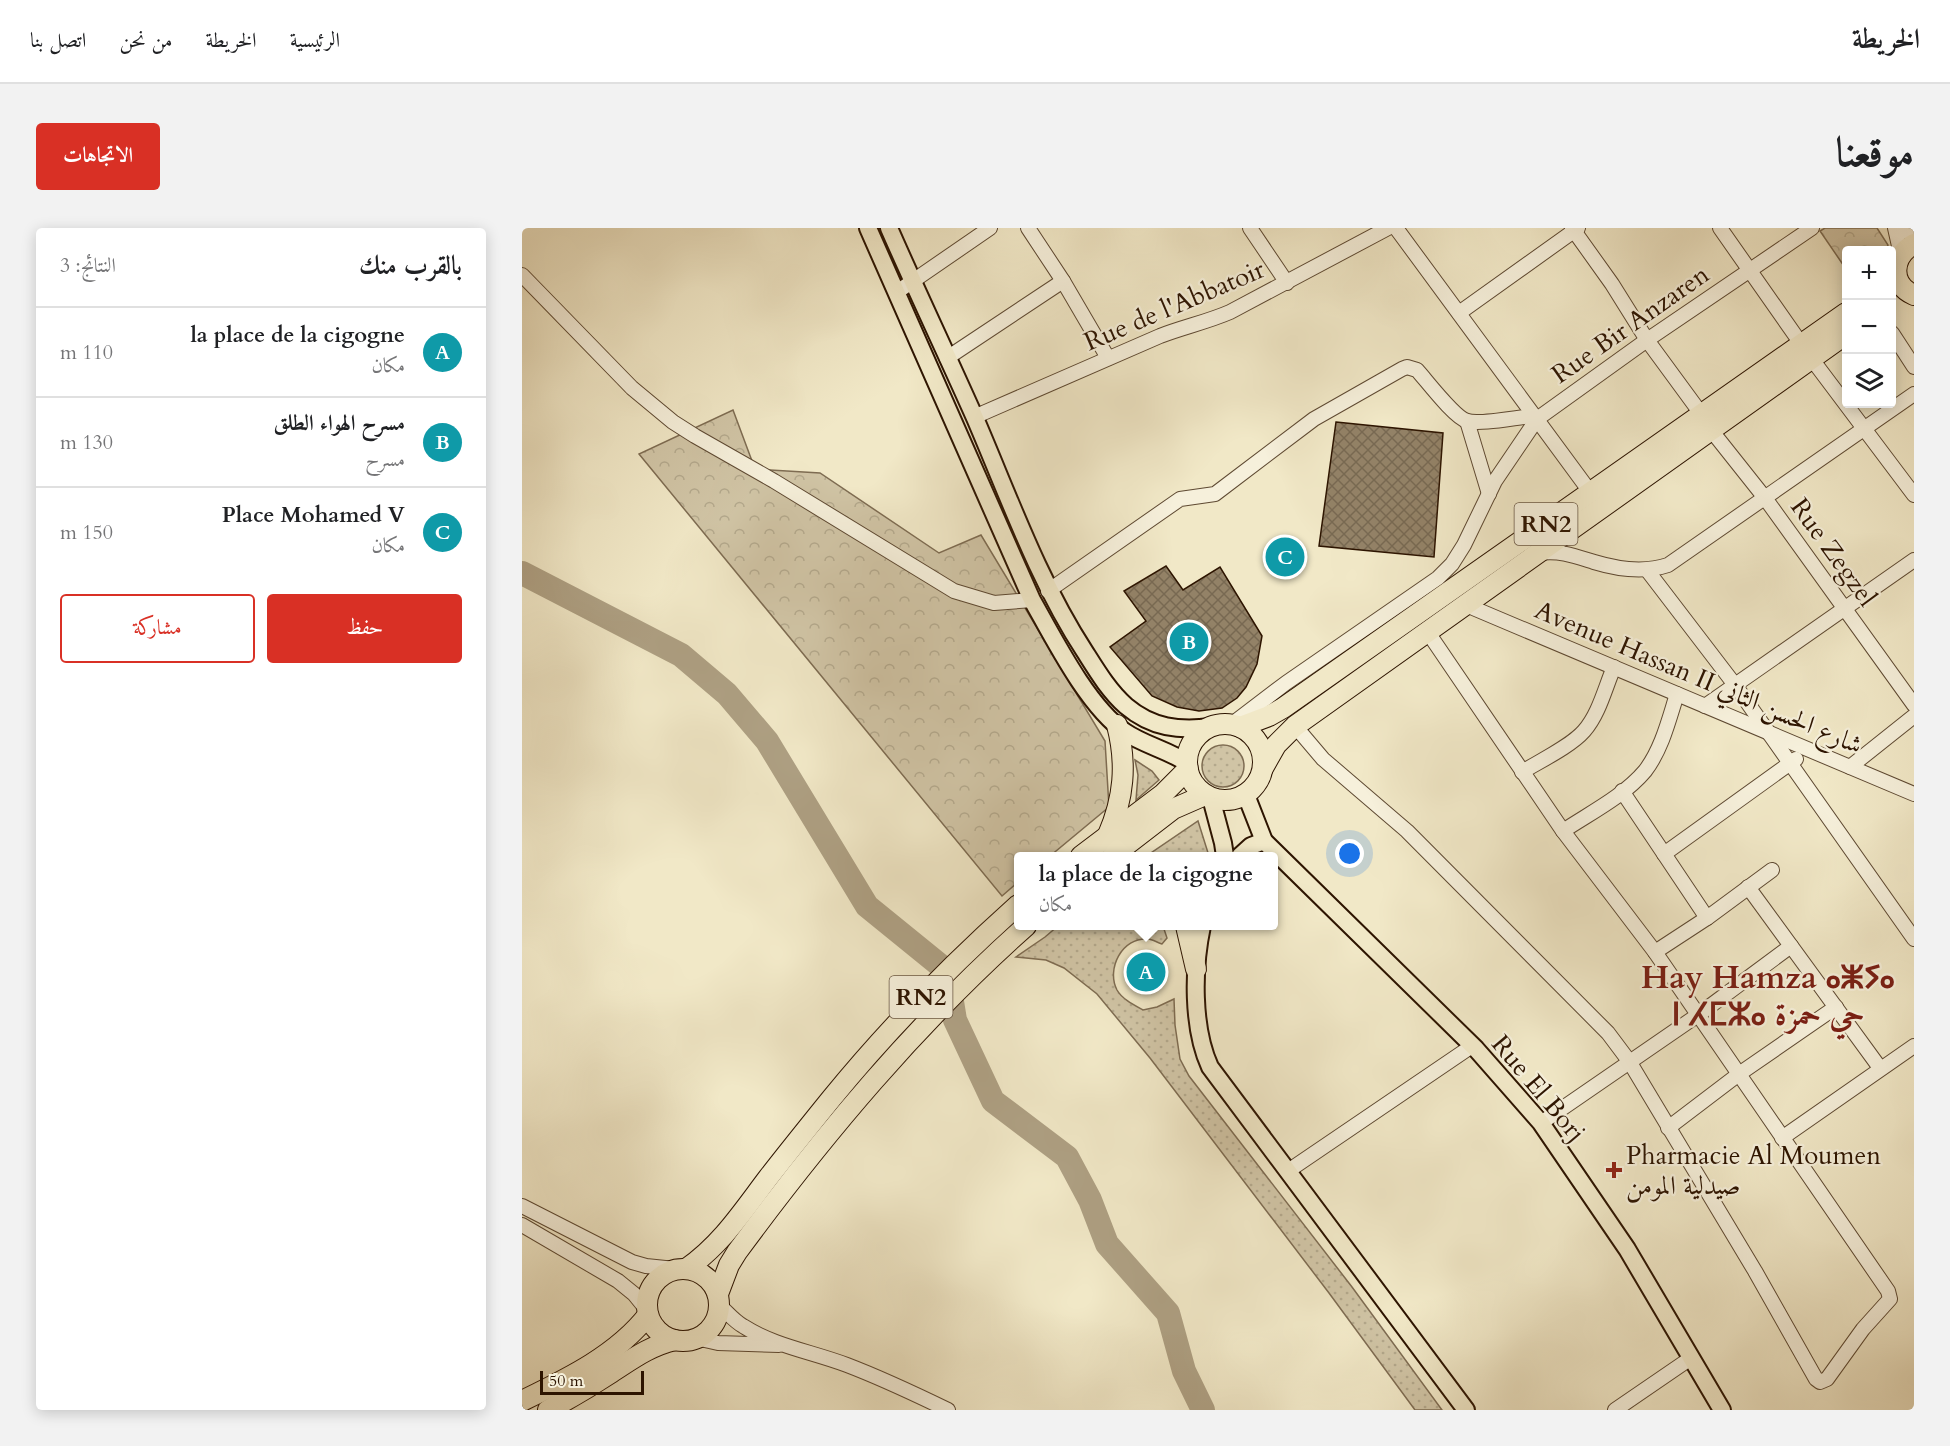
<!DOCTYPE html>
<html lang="ar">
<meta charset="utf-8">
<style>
:root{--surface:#fff;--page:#f2f2f2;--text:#202124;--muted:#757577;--line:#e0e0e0;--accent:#d93025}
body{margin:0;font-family:Cardo,Amiri,"Noto Sans Tifinagh",serif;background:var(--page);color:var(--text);direction:rtl}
.controls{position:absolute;right:18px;top:18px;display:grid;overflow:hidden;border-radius:6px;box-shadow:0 3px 15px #0003}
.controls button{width:54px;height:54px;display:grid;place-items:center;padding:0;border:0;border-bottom:2px solid var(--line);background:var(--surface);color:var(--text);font:30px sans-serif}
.scale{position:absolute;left:18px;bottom:15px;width:104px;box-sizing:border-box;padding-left:6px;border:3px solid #2d1400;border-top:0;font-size:16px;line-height:21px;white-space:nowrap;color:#2d1400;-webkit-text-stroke:4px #f6f0db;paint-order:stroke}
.you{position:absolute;left:828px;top:626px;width:21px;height:21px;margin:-15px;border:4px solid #fff;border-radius:50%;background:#1a73e8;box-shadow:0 0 0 9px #1a73e833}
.badge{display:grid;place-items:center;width:39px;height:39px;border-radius:50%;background:var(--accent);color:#fff;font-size:20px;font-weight:700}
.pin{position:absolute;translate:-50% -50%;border:3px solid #fff;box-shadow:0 2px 6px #0006}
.popup{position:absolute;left:492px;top:624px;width:264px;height:78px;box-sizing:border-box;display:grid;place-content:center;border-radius:6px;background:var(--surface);filter:drop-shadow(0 2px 4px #0005);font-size:20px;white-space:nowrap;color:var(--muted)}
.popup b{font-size:22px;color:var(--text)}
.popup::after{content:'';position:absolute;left:50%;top:100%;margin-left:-12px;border:12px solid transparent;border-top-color:var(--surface)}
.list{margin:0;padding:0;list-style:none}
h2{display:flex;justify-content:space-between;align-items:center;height:78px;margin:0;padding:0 24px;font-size:26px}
h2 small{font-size:20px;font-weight:400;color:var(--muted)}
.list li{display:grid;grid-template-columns:39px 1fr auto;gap:18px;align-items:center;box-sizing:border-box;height:90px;padding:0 24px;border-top:2px solid var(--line)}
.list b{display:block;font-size:22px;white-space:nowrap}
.list p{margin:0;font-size:20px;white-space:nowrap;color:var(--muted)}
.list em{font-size:20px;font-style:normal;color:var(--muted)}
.actions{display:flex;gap:12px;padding:18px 24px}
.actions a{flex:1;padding:14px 0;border:2px solid var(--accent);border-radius:6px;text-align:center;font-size:21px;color:var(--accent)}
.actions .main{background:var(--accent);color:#fff}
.icon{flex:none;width:33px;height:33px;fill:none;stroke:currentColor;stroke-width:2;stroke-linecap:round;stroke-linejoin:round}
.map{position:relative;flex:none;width:1392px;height:1182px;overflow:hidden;direction:ltr;border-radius:6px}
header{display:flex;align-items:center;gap:36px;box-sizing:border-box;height:84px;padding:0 30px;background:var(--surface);border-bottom:2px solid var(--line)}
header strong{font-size:28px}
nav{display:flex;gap:33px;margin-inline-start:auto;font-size:21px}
.intro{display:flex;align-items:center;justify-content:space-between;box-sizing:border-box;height:144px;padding:0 36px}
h1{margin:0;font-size:42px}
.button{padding:15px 27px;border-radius:6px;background:var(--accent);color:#fff;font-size:21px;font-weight:700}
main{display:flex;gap:36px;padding:0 36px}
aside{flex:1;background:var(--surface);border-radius:6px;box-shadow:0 3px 15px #0003}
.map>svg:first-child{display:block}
.grass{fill:url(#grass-dots);stroke:#7e6c52;stroke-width:1.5}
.forest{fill:url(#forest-crowns);stroke:#7e6c52;stroke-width:1.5}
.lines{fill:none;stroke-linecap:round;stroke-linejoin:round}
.river{stroke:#aea083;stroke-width:24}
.building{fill:url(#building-cross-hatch);stroke:#2d1400;stroke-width:1.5}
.minor-casing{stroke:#5e4932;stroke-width:16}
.major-casing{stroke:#2d1400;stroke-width:20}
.highway-casing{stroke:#2d1400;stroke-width:22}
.minor{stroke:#f6f0db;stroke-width:14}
.major{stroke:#f1e8c7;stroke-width:16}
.highway{stroke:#f1e8c7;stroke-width:20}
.poi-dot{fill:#8f2418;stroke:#f6f0db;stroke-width:2}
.labels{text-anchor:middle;stroke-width:4.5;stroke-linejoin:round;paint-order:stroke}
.shield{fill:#f6f0db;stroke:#695642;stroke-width:1.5}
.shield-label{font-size:24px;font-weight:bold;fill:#2d1400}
.street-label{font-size:26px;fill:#2d1400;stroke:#f6f0db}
.poi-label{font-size:26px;fill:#2d1400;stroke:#f6f0db;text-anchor:start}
.district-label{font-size:32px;font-weight:bold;fill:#7a1f14;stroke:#f6f0db}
</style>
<header>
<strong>الخريطة</strong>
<nav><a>الرئيسية</a><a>الخريطة</a><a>من نحن</a><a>اتصل بنا</a></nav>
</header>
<div class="intro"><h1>موقعنا</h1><a class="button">الاتجاهات</a></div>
<main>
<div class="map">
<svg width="1392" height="1182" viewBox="0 0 1392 1182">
<defs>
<pattern id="grass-dots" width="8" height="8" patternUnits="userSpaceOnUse" patternTransform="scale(1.5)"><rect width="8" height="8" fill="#d0c4a5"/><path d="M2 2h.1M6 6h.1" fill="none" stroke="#b3a88c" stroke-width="1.8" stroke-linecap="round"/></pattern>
<pattern id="forest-crowns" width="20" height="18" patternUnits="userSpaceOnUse" patternTransform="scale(1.5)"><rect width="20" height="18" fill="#d0c4a5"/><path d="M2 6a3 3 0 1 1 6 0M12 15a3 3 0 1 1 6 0" fill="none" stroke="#b3a88c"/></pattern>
<pattern id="building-cross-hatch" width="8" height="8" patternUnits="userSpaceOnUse" patternTransform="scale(1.5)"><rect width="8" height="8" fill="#938267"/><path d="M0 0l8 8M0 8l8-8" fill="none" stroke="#786952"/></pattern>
</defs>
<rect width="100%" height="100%" fill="#f1e8c7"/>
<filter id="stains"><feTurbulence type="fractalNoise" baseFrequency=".00333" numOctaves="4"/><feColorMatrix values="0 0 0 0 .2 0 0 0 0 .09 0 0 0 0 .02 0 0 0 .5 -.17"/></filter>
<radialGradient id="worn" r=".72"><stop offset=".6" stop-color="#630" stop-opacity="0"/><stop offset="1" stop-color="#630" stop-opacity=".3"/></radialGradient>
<!-- grass -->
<g class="grass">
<circle cx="701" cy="538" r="21"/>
<path d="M613,532L630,543L637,552L614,572L616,547Z"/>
<path d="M676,593L687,628H630L626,627Z"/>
<path d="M536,698H641L645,710L640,716C636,715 630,711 626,711C600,709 584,741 595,762C600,771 612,777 621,782L635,779L652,771L653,797L658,831L667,848L830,1059L920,1182H893L807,1065L628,830L575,766L542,740L524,732L494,729L523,709Z"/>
</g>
<!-- forest -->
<g class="forest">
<path d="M1303,0H1355L1366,17L1364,22H1324V41L1298,3Z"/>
<path d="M211,182L233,241L298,245L417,325L459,307L583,513L587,579L528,628H496V654L480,668L117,226Z"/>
</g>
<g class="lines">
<!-- river -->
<path class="river" d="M0,345L159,427L205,466L245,513L345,678L425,743L433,792L471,873L545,929L568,972L585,1016L646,1085L662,1143L681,1182"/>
</g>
<!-- building -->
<g class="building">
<path d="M814,194L921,205L912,329L797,318Z"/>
<path d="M644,338L661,362L698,339L740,408L735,436L724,459L715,470L700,480L677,483L655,479L630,468L588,419L624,393L602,363Z"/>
</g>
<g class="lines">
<!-- minor casing -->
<g class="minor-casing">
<g id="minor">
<path d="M506,0L541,53L586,130"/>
<path d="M728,0L765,55"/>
<path d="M874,0L1069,265"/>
<path d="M1050,0L1090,56L1125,112L1180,187"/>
<path d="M1198,0L1280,117"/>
<path d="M1373,0L1377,18L1376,32"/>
<path d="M1379,0L1392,8"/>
<path d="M0,47L110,160L151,194L173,208L252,253L432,363L472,375L510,372"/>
<path d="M375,64L468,0"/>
<path d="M937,85L1056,0"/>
<path d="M1370,105L1392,139"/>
<path d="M425,130L541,53"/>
<path d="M1289,130L1392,267"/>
<path d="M452,189L638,108C661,99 685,94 708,84L866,0"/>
<path d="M945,193L967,266"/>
<path d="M1189,202L1243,270L1392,477"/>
<path d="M1017,325C1038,322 1053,328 1072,334C1095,341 1122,345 1146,337L1392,166"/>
<path d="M1125,342L1213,457L1392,711"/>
<path d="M526,363L658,271L693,266L792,191L880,141L885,139L895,142C905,153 932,189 945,193C958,197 996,189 1011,188"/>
<path d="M944,377L1392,566"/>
<path d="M1183,478L1392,332"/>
<path d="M710,496L764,455L916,350L930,336L942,317L973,253L1015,191L1125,112L1290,0"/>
<path d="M773,498L801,531L885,603L1086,805L1107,833L1233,1043L1294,1151L1298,1154L1305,1151L1341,1101L1368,1071L1366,1063L1133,724L1041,603L905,403"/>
<path d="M1328,539L1392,488"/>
<path d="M1000,544C1018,533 1049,518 1062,503C1077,486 1083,460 1092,439"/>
<path d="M1100,563L1185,690"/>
<path d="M1041,603C1068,585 1102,568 1123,543C1140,521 1147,491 1155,466"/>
<path d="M1142,626L1274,531"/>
<path d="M1226,659L1358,840"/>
<path d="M1133,724L1185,690L1250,642"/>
<path d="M1019,895L1176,787L1269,718"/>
<path d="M1146,900L1217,846L1314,779"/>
<path d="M1260,910L1392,818"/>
<path d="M766,943L950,818"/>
<path d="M0,978L110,1034L124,1038L153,1041"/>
<path d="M0,997L96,1053L112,1066L125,1082"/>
<path d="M197,1077C205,1084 212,1093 221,1098C252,1118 291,1124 325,1137C359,1150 393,1166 426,1182"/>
<path d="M174,1110L196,1115L257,1117"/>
<path d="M1093,1182L1169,1130"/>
</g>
</g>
<!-- major casing -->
<g class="major-casing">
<g id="major">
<path d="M346,0L510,372C532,411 566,479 603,504C622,517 646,522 665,535"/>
<path d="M367,0C395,64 425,127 453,190C487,269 516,352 563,424C575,443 587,463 604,478C630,500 657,503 689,499"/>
<path d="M724,567L742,613L954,821L1019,895L1105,1021L1200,1182"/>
<path d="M689,570L701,615L703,628"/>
<path d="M718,628L729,618L742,613"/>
<path d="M680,698C671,740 670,800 688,839L944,1182"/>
</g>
</g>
<!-- highway casing -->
<g class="highway-casing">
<g id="highway">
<path d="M1392,16C1370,28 1367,56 1392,67"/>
<circle cx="703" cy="534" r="38"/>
<path d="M718,499L747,488L761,480L1324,85"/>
<path d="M741,540L754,517L773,498L1324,106"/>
<path d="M586,607C602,570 605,536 595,497"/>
<path d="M559,628L641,566L666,541"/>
<path d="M590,628L651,581L683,567"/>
<path d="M664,698L674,741"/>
<path d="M164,1041C199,1017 221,983 246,950C267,923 288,897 309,871C366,801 429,737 496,677"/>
<circle cx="161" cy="1077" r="36"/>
<path d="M196,1066L207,1037L215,1024C302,906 395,795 504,698"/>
<path d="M0,1173C45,1151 95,1127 126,1087"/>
<path d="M26,1182C47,1171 67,1159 87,1146C109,1132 127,1118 153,1112"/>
</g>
</g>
<!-- minor -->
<use href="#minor" class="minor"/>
<!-- major -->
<use href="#major" class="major"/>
<!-- highway -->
<use href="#highway" class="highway"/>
</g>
<!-- markers -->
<path class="poi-dot" d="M1089 933h6v6h6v6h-6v6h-6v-6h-6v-6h6z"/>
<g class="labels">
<!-- shield labels -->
<g class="shield">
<rect x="992.5" y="275" width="63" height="42" rx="4.5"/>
<rect x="367.5" y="748" width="63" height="42" rx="4.5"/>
</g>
<g class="shield-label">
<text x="1024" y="304">RN2</text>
<text x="399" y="777">RN2</text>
</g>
<!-- street labels -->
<g class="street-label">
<text transform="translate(652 77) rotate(-23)" y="9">Rue de l'Abbatoir</text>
<text transform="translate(1108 96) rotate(-35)" y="9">Rue Bir Anzaren</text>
<text transform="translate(1312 324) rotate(54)" y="9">Rue Zegzel</text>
<text transform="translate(1177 449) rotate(23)" y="9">Avenue Hassan II شارع الحسن الثاني</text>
<text transform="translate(1017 860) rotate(50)" y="9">Rue El Borj</text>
</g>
<!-- poi labels -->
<g class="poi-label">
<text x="1104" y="936">Pharmacie Al Moumen<tspan x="1104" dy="30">صيدلية المومن</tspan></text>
</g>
<!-- district labels -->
<g class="district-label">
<text x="1246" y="760">Hay Hamza ⴰⵥⵢⴰ<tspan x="1246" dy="37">ⵏ ⵃⵎⵣⴰ حي حمزة</tspan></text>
</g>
</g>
<rect width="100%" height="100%" filter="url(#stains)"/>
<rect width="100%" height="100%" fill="url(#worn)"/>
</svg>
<div class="controls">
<button>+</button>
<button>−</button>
<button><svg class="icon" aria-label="layers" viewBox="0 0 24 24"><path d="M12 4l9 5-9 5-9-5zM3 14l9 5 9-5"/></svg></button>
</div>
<div class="scale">50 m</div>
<div class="you"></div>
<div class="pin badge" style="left:624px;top:744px;background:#0f9aa8">A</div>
<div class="popup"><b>la place de la cigogne</b>مكان</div>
<div class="pin badge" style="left:667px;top:414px;background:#0f9aa8">B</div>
<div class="pin badge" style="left:763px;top:329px;background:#0f9aa8">C</div>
</div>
<aside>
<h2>بالقرب منك<small>النتائج: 3</small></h2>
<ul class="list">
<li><span class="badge" style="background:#0f9aa8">A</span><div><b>la place de la cigogne</b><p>مكان</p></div><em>110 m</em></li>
<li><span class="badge" style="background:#0f9aa8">B</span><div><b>مسرح الهواء الطلق</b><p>مسرح</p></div><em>130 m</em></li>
<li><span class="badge" style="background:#0f9aa8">C</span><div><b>Place Mohamed V</b><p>مكان</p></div><em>150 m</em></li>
</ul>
<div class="actions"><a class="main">حفظ</a><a>مشاركة</a></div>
</aside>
</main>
